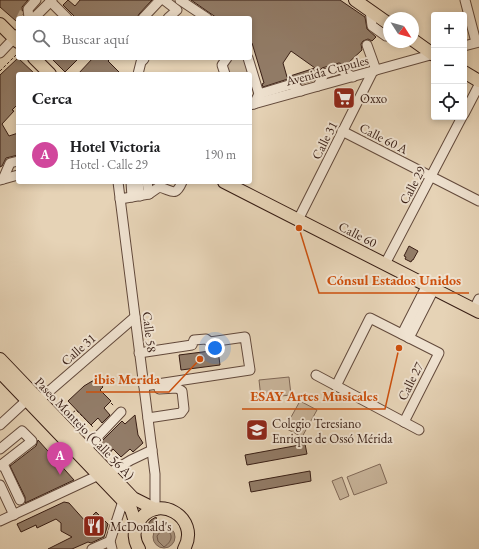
<!DOCTYPE html>
<html lang="es">
<meta charset="utf-8">
<style>
:root{--surface:#fff;--page:#f2f2f2;--text:#202124;--muted:#757577;--line:#e0e0e0;--accent:#8f2418}
body{margin:0;font-family:"EB Garamond",serif;background:var(--page);color:var(--text)}
.controls{position:absolute;right:12px;top:12px;display:grid;overflow:hidden;border-radius:4px;box-shadow:0 2px 6px #0003}
.controls button{width:36px;height:36px;display:grid;place-items:center;padding:0;border:0;border-bottom:1px solid var(--line);background:var(--surface);color:var(--text);font:20px sans-serif}
.compass{position:absolute;left:383px;top:12px;width:36px;height:36px;border-radius:50%;background:var(--surface);box-shadow:0 2px 6px #0003;rotate:126deg}
.you{position:absolute;left:215px;top:348px;width:14px;height:14px;margin:-10px;border:3px solid #fff;border-radius:50%;background:#1a73e8;box-shadow:0 0 0 6px #1a73e833}
.badge{display:grid;place-items:center;width:26px;height:26px;border-radius:50%;background:var(--accent);color:#fff;font-size:13px;font-weight:700}
.pin{position:absolute;translate:-50% -33px;filter:drop-shadow(0 1px 2px #0008)}
.pin::after{content:'';position:absolute;top:21px;width:14px;height:12px;background:inherit;clip-path:polygon(0 0,100% 0,50% 100%)}
.list{margin:0;padding:0;list-style:none}
h2{display:flex;justify-content:space-between;align-items:center;height:52px;margin:0;padding:0 16px;font-size:17px}
h2 small{font-size:13px;font-weight:400;color:var(--muted)}
.list li{display:grid;grid-template-columns:26px 1fr auto;gap:12px;align-items:center;box-sizing:border-box;height:60px;padding:0 16px;border-top:1px solid var(--line)}
.list b{display:block;font-size:15px;white-space:nowrap}
.list p{margin:0;font-size:13px;white-space:nowrap;color:var(--muted)}
.list em{font-size:13px;font-style:normal;color:var(--muted)}
.icon{flex:none;width:22px;height:22px;fill:none;stroke:currentColor;stroke-width:2;stroke-linecap:round;stroke-linejoin:round}
.map{position:relative;flex:none;width:479px;height:549px;overflow:hidden}
.search{position:absolute;background:var(--surface);box-shadow:0 2px 6px #0003;left:16px;top:16px;width:236px;height:44px;display:flex;align-items:center;gap:10px;box-sizing:border-box;padding:0 14px;border-radius:4px;color:var(--muted);font-size:15px}
.panel{position:absolute;background:var(--surface);box-shadow:0 2px 6px #0003;left:16px;top:72px;width:236px;height:112px;border-radius:4px}
.map>svg:first-child{display:block}
.green{fill:#c8b49a;stroke:#806857}
.water{fill:#aa957f;stroke:#7c6554}
.lines{fill:none;stroke-linecap:round;stroke-linejoin:round}
.shore{stroke:#70594a;stroke-width:1}
.building{fill:#927c68;stroke:#371d14;fill-rule:evenodd}
.minor-tunnel{stroke:#c3af96;stroke-width:9;stroke-dasharray:9 4.5;stroke-linecap:butt}
.minor-casing{stroke:#634a3c;stroke-width:11}
.major-casing{stroke:#371d14;stroke-width:14}
.path{stroke:#371d14;stroke-width:1;stroke-dasharray:3 2;stroke-linecap:butt}
.minor{stroke:#efe2d0;stroke-width:9}
.major{stroke:#e6d3b6;stroke-width:12}
.labels{text-anchor:middle;stroke-width:4;stroke-linejoin:round;paint-order:stroke}
.street-label{font-size:13px;fill:#371d14;stroke:#efe2d0}
.poi-label{font-size:13px;fill:#371d14;stroke:#efe2d0;text-anchor:start}
.leader{fill:none;stroke:#cd500d;stroke-width:1.5}
.callout-dot{fill:#cd500d;stroke:#efe2d0;stroke-width:1.5}
.callout-label{font-size:14px;text-anchor:middle;font-weight:bold;fill:#cd500d;stroke:#efe2d0;stroke-width:4;stroke-linejoin:round;paint-order:stroke}
</style>
<div class="map">
<svg width="479" height="549" viewBox="0 0 479 549">
<rect width="100%" height="100%" fill="#e6d3b6"/>
<filter id="stains"><feTurbulence type="fractalNoise" baseFrequency=".005" numOctaves="4"/><feColorMatrix values="0 0 0 0 .2 0 0 0 0 .09 0 0 0 0 .02 0 0 0 .5 -.17"/></filter>
<radialGradient id="worn" r=".72"><stop offset=".6" stop-color="#630" stop-opacity="0"/><stop offset="1" stop-color="#630" stop-opacity=".3"/></radialGradient>
<!-- green -->
<g class="green">
<path d="M227,58H245L249,74H225Z"/>
<path d="M289,377L291,395L261,398L259,380Z"/>
<path d="M300,401L317,410L302,437L285,428Z"/>
<path d="M380,464L387,483L354,495L347,477Z"/>
<path d="M342,477L349,496L340,500L332,481Z"/>
</g>
<!-- water -->
<circle class="water" cx="164" cy="537" r="11"/>
<g class="lines">
<!-- shore -->
<path class="shore" d="M167,530C175,536 170,543 164,547L158,541L157,536L161,531Z"/>
</g>
<!-- building -->
<g class="building">
<path d="M0,0H28L22,7L23,14L16,21L0,7Z"/>
<path d="M68,0L75,6L80,0H152L139,14L137,18H76L63,5Z"/>
<path d="M191,0H340L365,17L367,29L376,37L372,41L368,39L363,41L361,44L362,50L346,65L339,63L322,68L319,71L315,80L301,84L295,79L291,78L263,87L262,84L264,83L252,43L250,41V18H217ZM291,51L315,68L287,77L283,63Z"/>
<path d="M18,58L35,74H18V104L12,110L14,111L2,124L9,136L18,133V155L6,158L2,166L0,167V75Z"/>
<path d="M51,58H79L65,72Z"/>
<path d="M93,58H111L108,61L121,74H78Z"/>
<path d="M409,246L418,251L413,260H412L411,262L405,259L406,257L404,256Z"/>
<path d="M218,350L220,365L181,370L179,355Z"/>
<path d="M94,380L97,384L99,382L103,387L100,390L111,401L104,408L110,415L102,423L98,418L91,425L68,401L84,386Z"/>
<path d="M135,415L138,435L143,443L133,452L130,449L121,457L113,449L109,454L99,444L122,421L125,424Z"/>
<path d="M38,440L74,480L25,503V497L10,466L36,446Z"/>
<path d="M305,444L307,454L247,465L245,455Z"/>
<path d="M310,471L311,481L251,492L249,482Z"/>
<path d="M64,502L69,503L86,522L96,512L108,524L104,537L91,543L88,542L72,549H48L72,537L61,531V523L56,519L37,528L36,525L21,532L17,524Z"/>
<path d="M156,517L158,524L151,532L144,529L151,520Z"/>
</g>
<g class="lines">
<!-- minor-tunnel -->
<path class="minor-tunnel" d="M18,14L22,16"/>
<!-- minor casing -->
<g class="minor-casing">
<g id="minor">
<path d="M164,0L177,10L168,18"/>
<path d="M180,0L207,18"/>
<path d="M465,0L476,42"/>
<path d="M50,1L67,18"/>
<path d="M370,10L372,26L386,36L389,35"/>
<path d="M29,18L28,9L36,0"/>
<path d="M34,18L52,0"/>
<path d="M143,18L160,0"/>
<path d="M367,45L376,70"/>
<path d="M464,46L479,42"/>
<path d="M0,53L18,34"/>
<path d="M248,58L259,94"/>
<path d="M138,74L141,62L144,59"/>
<path d="M225,74L222,65L227,58"/>
<path d="M318,86L324,74L340,69L353,77"/>
<path d="M254,104L259,94L292,84L301,91"/>
<path d="M250,105L434,54"/>
<path d="M464,114L479,85"/>
<path d="M342,131L479,201"/>
<path d="M3,179L10,163L18,161"/>
<path d="M0,180L18,175"/>
<path d="M118,182L155,474V509"/>
<path d="M131,182L132,197"/>
<path d="M138,182L140,196"/>
<path d="M147,182L149,194"/>
<path d="M120,199L149,194L159,187C172,190 175,198 182,182"/>
<path d="M298,220L373,71"/>
<path d="M385,264L462,117"/>
<path d="M474,309L479,299"/>
<path d="M402,334L427,285"/>
<path d="M409,338L434,289"/>
<path d="M139,353L192,345L194,340L206,339L210,342L245,337L250,370L144,386"/>
<path d="M316,375L419,430"/>
<path d="M336,386L370,318L439,353L404,422"/>
<path d="M39,400L135,317"/>
<path d="M148,418L181,413L184,409L182,391L177,388L159,389"/>
<path d="M0,425L27,400"/>
<path d="M0,449L22,431L32,441L0,466"/>
<path d="M86,449L121,412"/>
<path d="M3,464L20,500"/>
<path d="M109,473L131,460L152,450"/>
<path d="M0,485L14,515"/>
<path d="M0,521L99,475"/>
<path d="M92,549L110,541"/>
<path d="M112,549L110,541L123,501"/>
</g>
</g>
<!-- major casing -->
<g class="major-casing">
<g id="major">
<path d="M355,0L389,24"/>
<path d="M0,24L18,42"/>
<path d="M413,40L434,55"/>
<path d="M34,58L50,74"/>
<path d="M464,72L479,81"/>
<path d="M224,182L479,312"/>
<path d="M0,359L133,498L155,509"/>
<path d="M0,372L131,509L136,525"/>
<path d="M139,549C134,541 133,531 138,523C155,491 202,517 184,549"/>
</g>
</g>
<!-- path -->
<g class="path">
<path d="M0,71L18,53"/>
<path d="M111,403L114,406"/>
<path d="M69,416L76,410L94,428"/>
</g>
<!-- minor -->
<use href="#minor" class="minor"/>
<!-- major -->
<use href="#major" class="major"/>
</g>
<!-- icons -->
<defs>
<g id="supermarket-square" transform="scale(1.15)"><rect x="-9" y="-9" width="18" height="18" rx="4" fill="#8f2418" stroke="#efe2d0"/><path d="M-6-5.5h2.5l.6 2H6L4.5 2H-2.5L-4.4-4H-6ZM-1.5 3.2a1.3 1.3 0 1 0 .1 0ZM3 3.2a1.3 1.3 0 1 0 .1 0Z" fill="#fff"/></g>
<g id="school-square" transform="scale(1.15)"><rect x="-9" y="-9" width="18" height="18" rx="4" fill="#8f2418" stroke="#efe2d0"/><path d="M0-5L7-2L0 1L-7-2ZM-4 1L0 2.5L4 1V4Q0 6-4 4Z" fill="#fff"/></g>
<g id="restaurant-square" transform="scale(1.15)"><rect x="-9" y="-9" width="18" height="18" rx="4" fill="#8f2418" stroke="#efe2d0"/><path d="M-5-6h1v4h1v-4h1v4h1v-4h1v5L-1.5 .5V6h-2V.5L-5-1ZM5-6V6H3V1.5H1.5Q1.5-4 5-6Z" fill="#fff"/></g>
</defs>
<g fill-rule="evenodd">
<use href="#supermarket-square" x="344" y="98"/>
<use href="#school-square" x="257" y="430"/>
<use href="#restaurant-square" x="94" y="526"/>
</g>
<g class="labels">
<!-- street labels -->
<g class="street-label">
<text transform="translate(327 70) rotate(-15)" y="5">Avenida Cupules</text>
<text transform="translate(384 138) rotate(27)" y="5">Calle 60 A</text>
<text transform="translate(324 140) rotate(-63)" y="5">Calle 31</text>
<text transform="translate(412 185) rotate(-62)" y="5">Calle 29</text>
<text transform="translate(358 234) rotate(27)" y="5">Calle 60</text>
<text transform="translate(150 332) rotate(83)" y="5">Calle 58</text>
<text transform="translate(78 349) rotate(-41)" y="5">Calle 31</text>
<text transform="translate(410 381) rotate(-63)" y="5">Calle 27</text>
<text transform="translate(85 428) rotate(46)" y="5">Paseo Montejo (Calle 56 A)</text>
</g>
<!-- poi labels -->
<g class="poi-label">
<text x="360" y="103">Oxxo</text>
<text x="272" y="428">Colegio Teresiano<tspan x="272" dy="15">Enrique de Ossó Mérida</tspan></text>
<text x="110" y="531">McDonald's</text>
</g>
</g>
<!-- callouts -->
<path class="leader" d="M299 228L319 293H469M200 359L169 392H86M399 348L385 409H242"/>
<g class="callout-dot">
<circle cx="299" cy="228" r="4"/>
<circle cx="200" cy="359" r="4"/>
<circle cx="399" cy="348" r="4"/>
</g>
<g class="callout-label">
<text x="394" y="285">Cónsul Estados Unidos</text>
<text x="127" y="384">ibis Merida</text>
<text x="314" y="401">ESAY Artes Musicales</text>
</g>
<rect width="100%" height="100%" filter="url(#stains)"/>
<rect width="100%" height="100%" fill="url(#worn)"/>
</svg>
<div class="controls">
<button>+</button>
<button>−</button>
<button><svg class="icon" aria-label="locate" viewBox="0 0 24 24"><circle cx="12" cy="12" r="6"/><path d="M12 2v4M12 18v4M2 12h4M18 12h4"/></svg></button>
</div>
<svg class="compass" viewBox="-18 -18 36 36"><path d="M0-13l5 13h-10z" fill="#e53935"/><path d="M0 13l5-13h-10z" fill="#757577"/></svg>
<div class="you"></div>
<div class="pin badge" style="left:60px;top:475px;background:#d1479c">A</div>
<div class="search"><svg class="icon" aria-label="search" viewBox="0 0 24 24"><circle cx="10" cy="10" r="6"/><path d="M15 15l6 6"/></svg>Buscar aquí</div>
<section class="panel">
<h2>Cerca<small></small></h2>
<ul class="list">
<li><span class="badge" style="background:#d1479c">A</span><div><b>Hotel Victoria</b><p>Hotel · Calle 29</p></div><em>190 m</em></li>
</ul>
</section>
</div>
